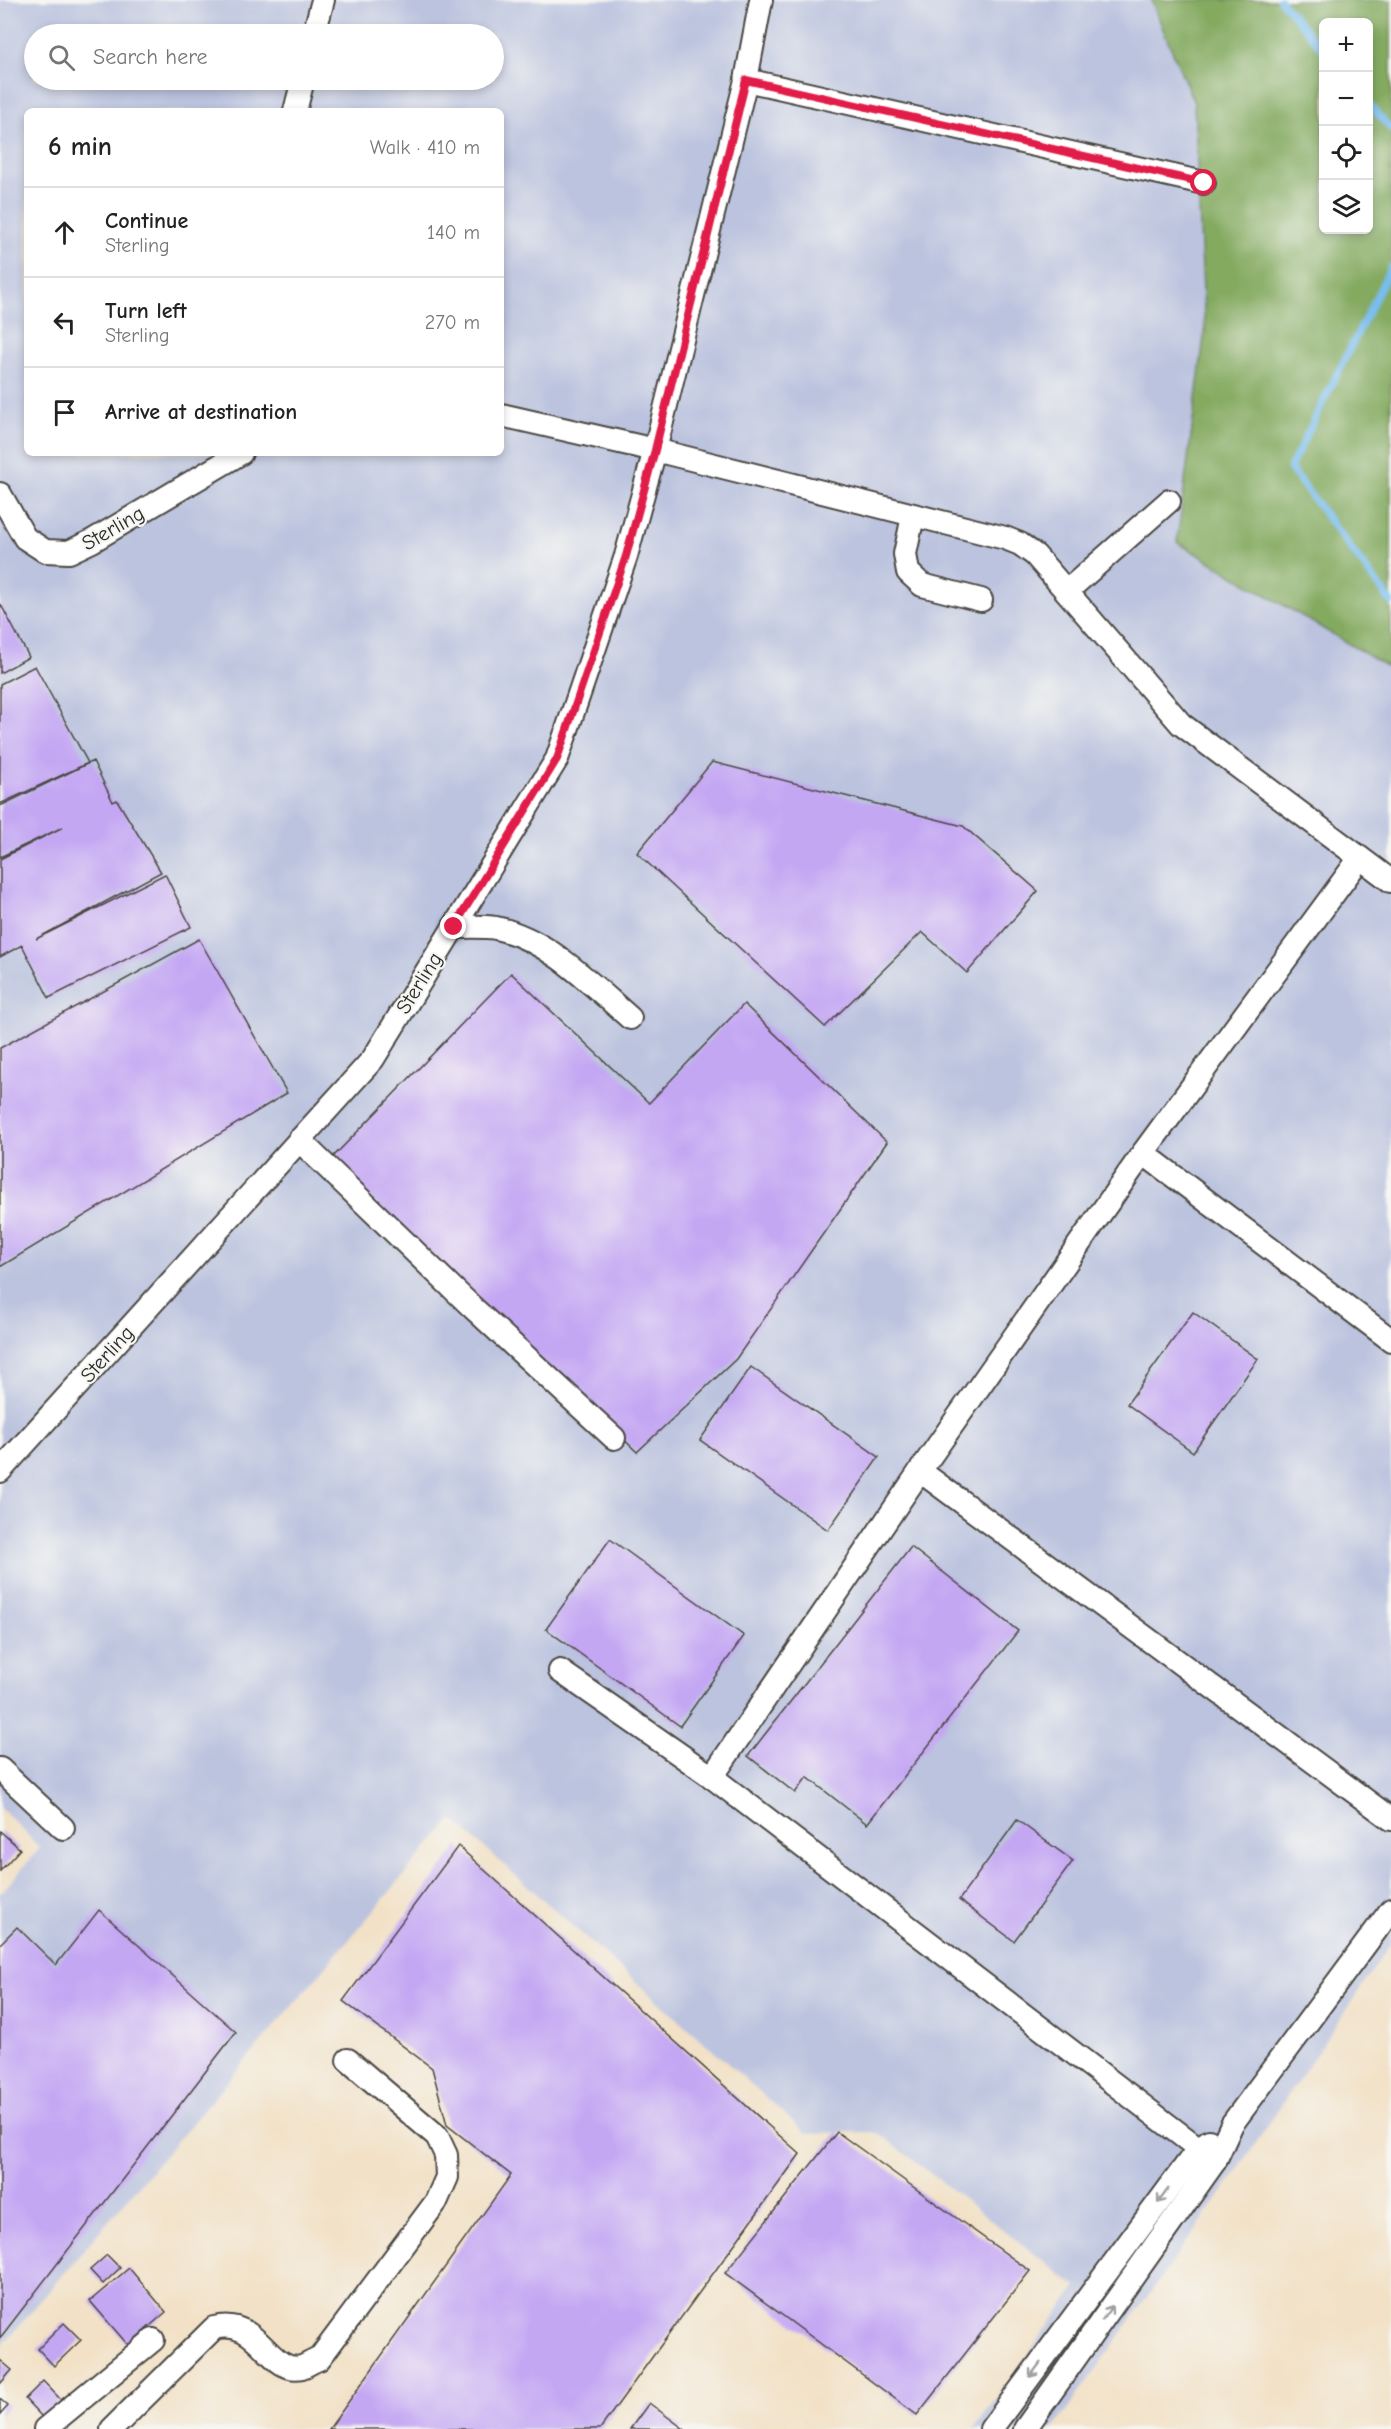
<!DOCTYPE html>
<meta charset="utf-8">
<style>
:root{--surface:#fff;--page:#f2f2f2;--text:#222;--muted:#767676;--line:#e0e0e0}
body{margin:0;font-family:"Comic Neue",sans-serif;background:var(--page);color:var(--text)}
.controls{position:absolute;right:18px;top:18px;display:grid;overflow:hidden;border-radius:9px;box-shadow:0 3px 9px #0003}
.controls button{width:54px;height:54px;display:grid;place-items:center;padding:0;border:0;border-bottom:2px solid var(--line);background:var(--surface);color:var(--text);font:30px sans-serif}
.stop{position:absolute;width:18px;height:18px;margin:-14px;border:4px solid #e11d48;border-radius:50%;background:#fff}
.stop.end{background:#e11d48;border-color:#fff;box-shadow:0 2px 6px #0008}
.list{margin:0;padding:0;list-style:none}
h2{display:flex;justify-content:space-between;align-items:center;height:78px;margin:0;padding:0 24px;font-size:26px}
h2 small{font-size:20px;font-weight:400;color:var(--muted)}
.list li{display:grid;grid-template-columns:39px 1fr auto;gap:18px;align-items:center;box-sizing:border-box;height:90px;padding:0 24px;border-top:2px solid var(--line)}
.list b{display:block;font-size:22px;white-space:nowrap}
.list p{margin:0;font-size:20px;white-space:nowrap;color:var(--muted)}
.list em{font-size:20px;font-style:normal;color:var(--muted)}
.icon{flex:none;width:33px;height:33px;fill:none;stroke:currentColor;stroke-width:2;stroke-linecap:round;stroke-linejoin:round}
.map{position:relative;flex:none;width:1391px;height:2429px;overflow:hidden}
.search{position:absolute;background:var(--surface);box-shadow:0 3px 9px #0003;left:24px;top:24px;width:480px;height:66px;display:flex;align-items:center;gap:15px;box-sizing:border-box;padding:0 21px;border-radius:33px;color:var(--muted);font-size:22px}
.panel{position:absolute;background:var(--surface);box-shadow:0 3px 9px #0003;left:24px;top:108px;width:480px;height:348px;border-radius:9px}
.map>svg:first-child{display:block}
.industrial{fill:#bbc3de;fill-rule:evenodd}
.forest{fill:#84aa60;stroke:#586a46;stroke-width:1.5;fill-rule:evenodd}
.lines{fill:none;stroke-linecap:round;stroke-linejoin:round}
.stream{stroke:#78bdef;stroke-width:7}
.building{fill:#c4a7f3}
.minor-casing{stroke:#494642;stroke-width:26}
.minor{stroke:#fff;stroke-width:22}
.oneway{stroke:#a0a0a0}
.route{stroke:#e11d48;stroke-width:8}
.labels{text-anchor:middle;stroke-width:4.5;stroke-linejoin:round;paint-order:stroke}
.street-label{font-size:21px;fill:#2b2b2b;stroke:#f6f6f2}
</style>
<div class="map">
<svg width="1391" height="2429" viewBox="0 0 1391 2429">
<rect width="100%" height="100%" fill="#f6f6f2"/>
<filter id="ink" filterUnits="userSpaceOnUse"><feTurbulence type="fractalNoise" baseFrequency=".0167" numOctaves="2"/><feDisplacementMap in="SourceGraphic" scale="12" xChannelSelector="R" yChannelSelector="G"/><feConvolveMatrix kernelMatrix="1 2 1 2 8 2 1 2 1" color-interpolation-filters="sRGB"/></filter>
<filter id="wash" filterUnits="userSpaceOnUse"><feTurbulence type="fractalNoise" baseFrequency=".008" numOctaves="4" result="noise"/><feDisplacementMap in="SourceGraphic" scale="24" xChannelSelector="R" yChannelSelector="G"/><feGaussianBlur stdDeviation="1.35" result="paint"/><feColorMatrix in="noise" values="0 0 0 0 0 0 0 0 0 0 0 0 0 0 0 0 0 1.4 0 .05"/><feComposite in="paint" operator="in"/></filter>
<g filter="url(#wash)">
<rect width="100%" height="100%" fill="#f2e1c6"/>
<!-- industrial -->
<path class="industrial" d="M0,0H1151L1194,103L1205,330L1177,542L1391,669V1943L1231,2180L1053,2429H974L1077,2287L877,2132L806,2133L452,1819L0,2348V1894L40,1848L0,1807ZM34,34H494V80H34ZM27,111H501V453H27Z"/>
<!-- forest -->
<path class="forest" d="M1151,0H1391V669L1177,542L1205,330L1194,103ZM1324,22H1368V230H1324Z"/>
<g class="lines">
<!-- stream -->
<g class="stream">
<path d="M1280,0L1324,51"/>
<path d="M1368,103L1391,129"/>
<path d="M1391,267L1290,468L1391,602"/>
</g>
</g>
<g id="blocks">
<!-- building -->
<g class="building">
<path d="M0,603L29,657L0,673Z"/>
<path d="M35,666L88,763L0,804V684Z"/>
<path d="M93,761L113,802L117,800L161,872L36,939L165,874L191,927L49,998L22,945L0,957V859L63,827L0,857V806Z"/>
<path d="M712,762L963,826L1038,891L967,973L922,932L825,1027L637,853Z"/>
<path d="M199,939L287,1093L0,1267V1048Z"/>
<path d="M511,973L649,1103L744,1004L887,1142L736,1359L637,1452L331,1159Z"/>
<path d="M1193,1312L1258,1359L1193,1452L1127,1404Z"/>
<path d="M751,1367L879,1457L828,1530L700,1440Z"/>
<path d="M610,1539L744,1636L680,1726L546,1629Z"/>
<path d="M911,1547L1018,1631L867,1824L807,1777L795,1793L748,1756Z"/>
<path d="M1017,1820L1073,1861L1014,1941L959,1900Z"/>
<path d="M0,1831L20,1849L0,1871Z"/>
<path d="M458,1846L800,2154L600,2429H329L511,2175L447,2125L432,2068L343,2001Z"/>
<path d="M99,1910L236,2032L0,2338V1944L17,1927L56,1965Z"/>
<path d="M837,2132L1030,2271L917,2415L725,2273Z"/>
<path d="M107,2255L120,2268L103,2284L90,2270Z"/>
<path d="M129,2268L166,2312L128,2345L90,2301Z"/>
<path d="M64,2323L81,2340L54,2366L38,2349Z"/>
<path d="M0,2360L12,2370L0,2384Z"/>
<path d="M43,2381L61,2400L43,2418L25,2399Z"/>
<path d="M0,2399L8,2406L0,2415Z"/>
<path d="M649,2403L684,2429H630Z"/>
</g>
</g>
</g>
<g filter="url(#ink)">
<use href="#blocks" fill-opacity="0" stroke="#494642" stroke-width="1.5"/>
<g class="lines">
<!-- minor casing -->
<g class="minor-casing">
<g id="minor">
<path d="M314,34L323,0"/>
<path d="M746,80L1204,183"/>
<path d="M295,111L303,80"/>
<path d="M501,415L655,450L1005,538L1020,544L1035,555L1181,724L1391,881"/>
<path d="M0,494L25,538L45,551L69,552L92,541L241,453"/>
<path d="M913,516L905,554L908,572L922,585L981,600"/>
<path d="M1067,591L1169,501"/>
<path d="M454,927C467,927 482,926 496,928C548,939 591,984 630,1018"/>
<path d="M299,1140L471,1306L614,1438"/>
<path d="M1143,1153L1391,1340"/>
<path d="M0,1471L373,1059L557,759L626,556L655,450L746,80L761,0"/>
<path d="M920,1471L1391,1819"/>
<path d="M560,1671L712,1777L1215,2161"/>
<path d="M0,1769L63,1828"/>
<path d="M712,1777L920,1471L1143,1153L1360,858"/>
<path d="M45,2429L153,2340"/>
<path d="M112,2429L214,2328C259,2316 269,2375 302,2367C307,2365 313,2361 319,2359L436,2202L447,2177L446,2155L437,2136L348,2060"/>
<path d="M991,2429L1198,2149L1209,2141"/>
<path d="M1025,2429L1215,2161L1232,2124L1391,1910"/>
</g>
</g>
<!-- minor -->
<use href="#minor" class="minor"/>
</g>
<!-- one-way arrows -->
<defs><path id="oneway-shaft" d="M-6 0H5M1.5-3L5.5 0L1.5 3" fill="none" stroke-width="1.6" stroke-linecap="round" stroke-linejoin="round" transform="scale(1.5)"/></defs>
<g class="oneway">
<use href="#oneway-shaft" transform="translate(1163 2196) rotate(126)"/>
<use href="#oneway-shaft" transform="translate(1107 2313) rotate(-55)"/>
<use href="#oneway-shaft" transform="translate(1035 2370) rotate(127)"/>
</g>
</g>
<g class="lines" filter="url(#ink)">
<!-- route -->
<path class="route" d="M454,927L557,759L626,556L655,450L746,80L1204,183"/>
</g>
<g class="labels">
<!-- street labels -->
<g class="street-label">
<text transform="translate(113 528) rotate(-30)" y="7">Sterling</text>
<text transform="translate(419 983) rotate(-58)" y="7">Sterling</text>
<text transform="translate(107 1354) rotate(-48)" y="7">Sterling</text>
</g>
</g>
</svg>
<div class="controls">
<button>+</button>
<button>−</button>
<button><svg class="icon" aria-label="locate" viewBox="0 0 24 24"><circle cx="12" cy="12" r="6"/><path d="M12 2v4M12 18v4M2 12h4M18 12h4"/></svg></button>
<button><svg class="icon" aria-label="layers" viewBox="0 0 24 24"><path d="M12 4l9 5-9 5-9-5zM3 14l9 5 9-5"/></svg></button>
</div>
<div class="stop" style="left:1204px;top:183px"></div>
<div class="stop end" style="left:454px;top:927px"></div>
<div class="search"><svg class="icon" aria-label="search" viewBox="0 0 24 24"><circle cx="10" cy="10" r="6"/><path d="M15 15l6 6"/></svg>Search here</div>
<section class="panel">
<h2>6 min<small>Walk · 410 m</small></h2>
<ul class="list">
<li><svg class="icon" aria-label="ahead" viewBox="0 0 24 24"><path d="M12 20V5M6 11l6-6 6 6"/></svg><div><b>Continue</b><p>Sterling</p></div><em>140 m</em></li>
<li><svg class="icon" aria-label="left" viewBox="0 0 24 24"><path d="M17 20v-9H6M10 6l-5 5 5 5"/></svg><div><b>Turn left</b><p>Sterling</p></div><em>270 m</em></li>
<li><svg class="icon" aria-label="arrive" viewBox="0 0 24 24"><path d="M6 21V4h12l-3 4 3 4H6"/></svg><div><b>Arrive at destination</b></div></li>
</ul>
</section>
</div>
